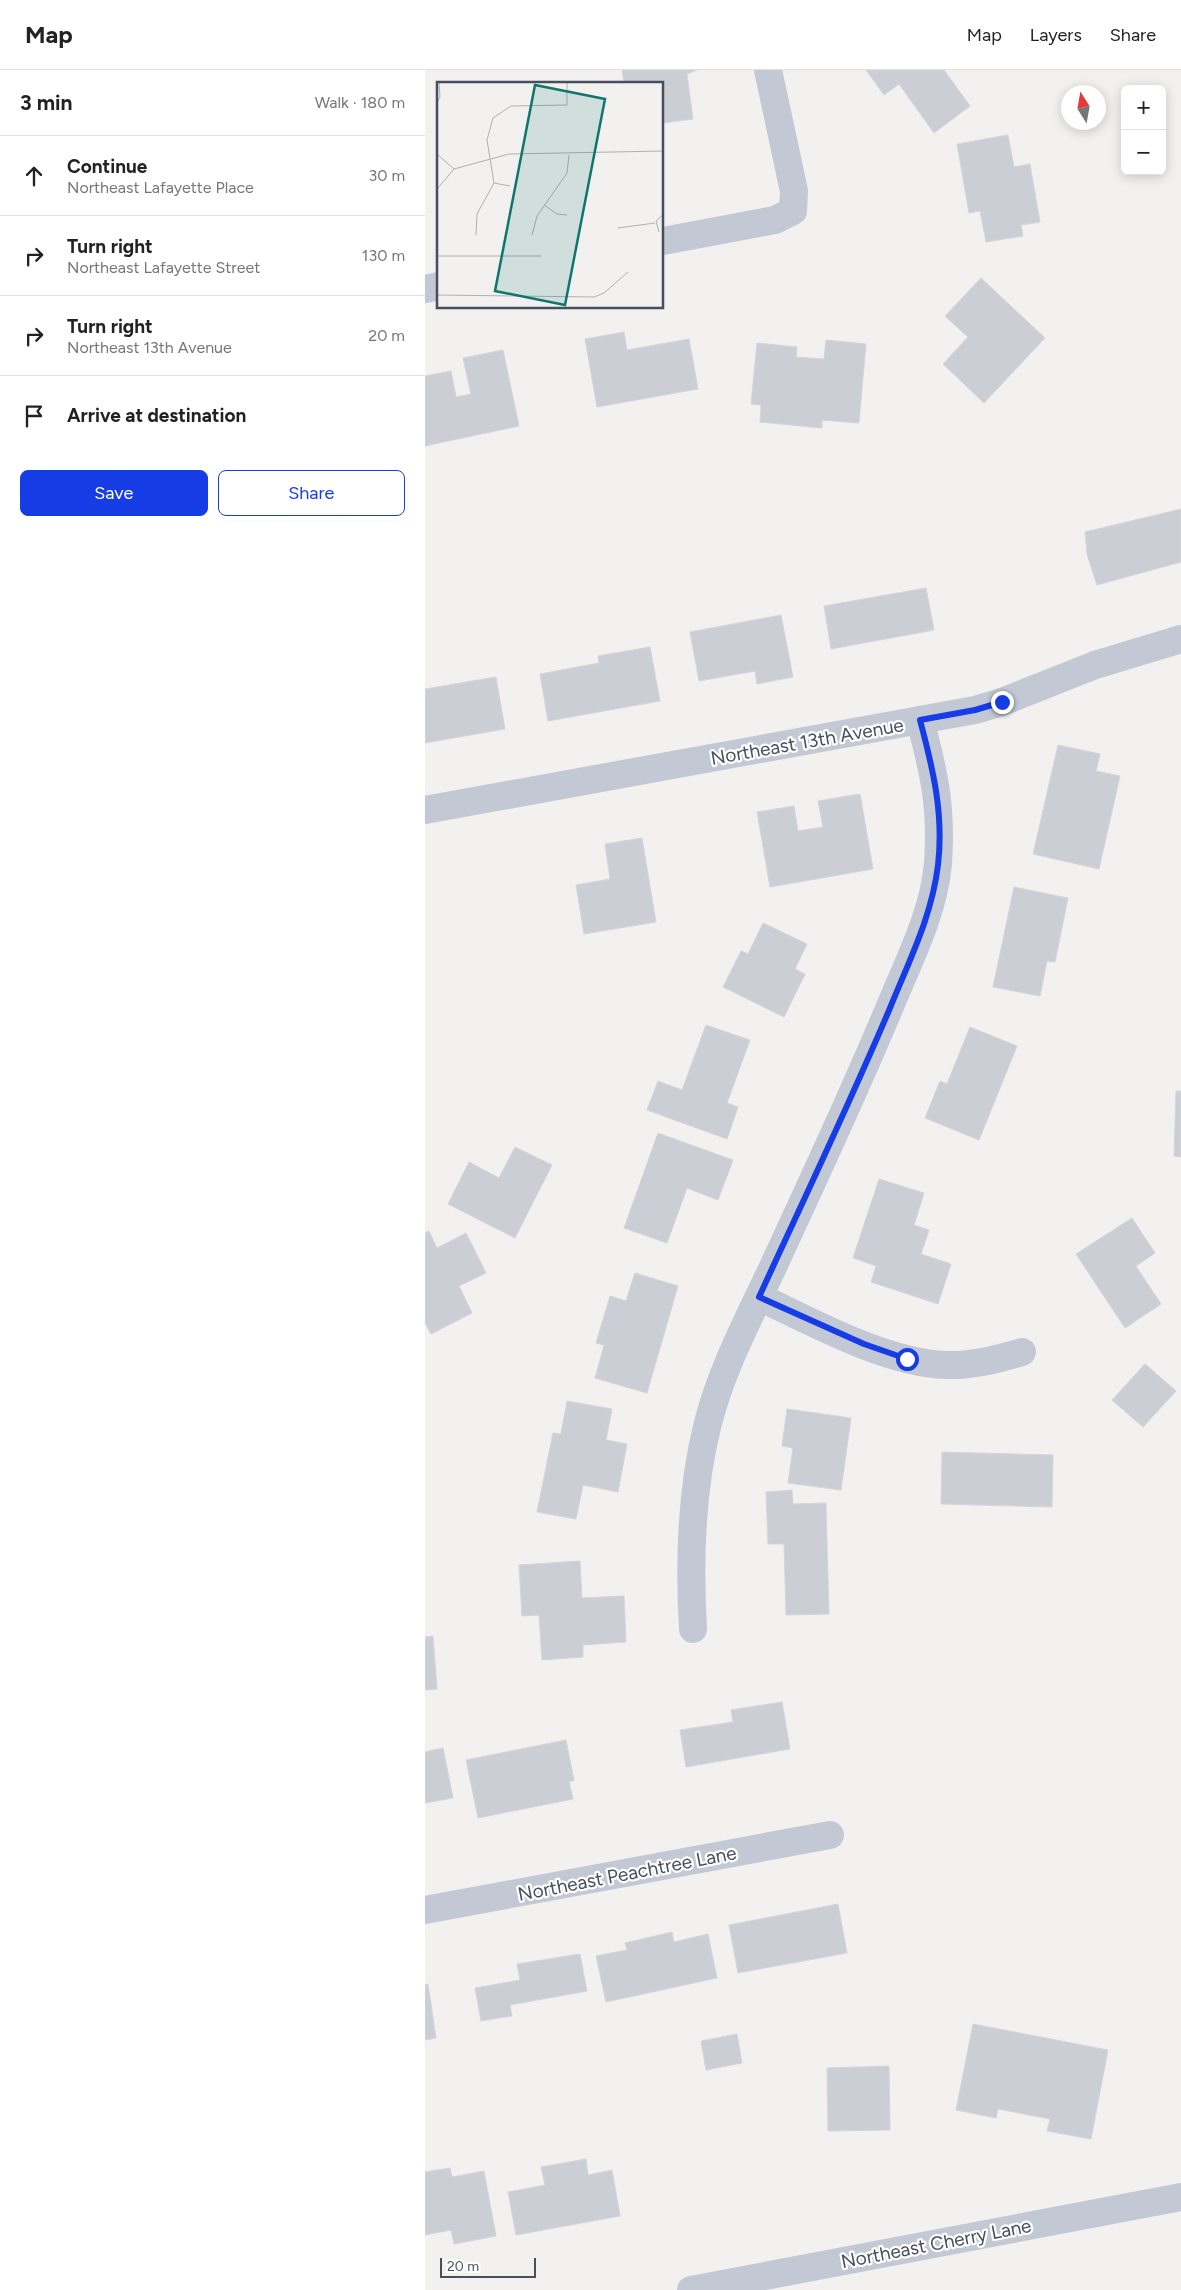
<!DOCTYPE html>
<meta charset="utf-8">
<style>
:root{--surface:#fff;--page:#f2f2f2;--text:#222;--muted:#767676;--line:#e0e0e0;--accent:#163ce6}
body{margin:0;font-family:Figtree,sans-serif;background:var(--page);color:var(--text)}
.controls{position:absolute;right:15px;top:15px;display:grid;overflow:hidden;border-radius:8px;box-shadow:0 2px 12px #0003}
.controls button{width:45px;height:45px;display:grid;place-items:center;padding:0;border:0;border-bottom:1px solid var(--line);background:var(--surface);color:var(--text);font:25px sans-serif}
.compass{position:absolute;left:636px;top:15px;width:45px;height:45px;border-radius:50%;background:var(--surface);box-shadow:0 2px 12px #0003;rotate:349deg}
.scale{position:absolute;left:15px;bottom:12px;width:96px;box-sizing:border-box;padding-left:5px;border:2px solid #474e5e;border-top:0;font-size:14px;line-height:18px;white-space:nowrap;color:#474e5e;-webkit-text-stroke:4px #fff;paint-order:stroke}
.stop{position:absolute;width:15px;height:15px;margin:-11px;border:4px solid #163ce6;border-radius:50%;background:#fff}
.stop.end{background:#163ce6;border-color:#fff;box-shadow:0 1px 5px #0008}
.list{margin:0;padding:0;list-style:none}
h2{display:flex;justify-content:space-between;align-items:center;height:65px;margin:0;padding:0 20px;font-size:21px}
h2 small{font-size:16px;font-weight:400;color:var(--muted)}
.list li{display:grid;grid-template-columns:32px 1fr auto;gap:15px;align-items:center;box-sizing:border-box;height:80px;padding:0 20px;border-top:1px solid var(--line)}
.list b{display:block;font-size:19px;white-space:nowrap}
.list p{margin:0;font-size:16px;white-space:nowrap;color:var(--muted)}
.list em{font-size:16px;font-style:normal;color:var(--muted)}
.actions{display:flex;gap:10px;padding:15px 20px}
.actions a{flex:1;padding:11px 0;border:1px solid var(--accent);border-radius:8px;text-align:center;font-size:18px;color:var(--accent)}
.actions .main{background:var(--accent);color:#fff}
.icon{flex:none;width:28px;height:28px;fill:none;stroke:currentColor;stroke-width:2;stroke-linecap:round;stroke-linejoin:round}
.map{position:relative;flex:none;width:756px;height:2220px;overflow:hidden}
header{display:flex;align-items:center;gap:30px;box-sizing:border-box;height:70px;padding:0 25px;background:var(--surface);border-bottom:1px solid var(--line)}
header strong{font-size:24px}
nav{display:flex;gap:28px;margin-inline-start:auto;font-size:18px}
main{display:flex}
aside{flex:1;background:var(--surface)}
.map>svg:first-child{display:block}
.building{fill:#ccced6;stroke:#d4d4dc}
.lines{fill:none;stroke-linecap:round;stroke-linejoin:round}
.street{stroke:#c3c8d5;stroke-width:28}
.route{stroke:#163ce6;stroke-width:6}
.labels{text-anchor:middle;stroke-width:4.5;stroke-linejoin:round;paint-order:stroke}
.street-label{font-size:19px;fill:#474e5e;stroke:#fff}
.inset-road{fill:none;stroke:#aeb0b6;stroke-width:1}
.view{fill:#0f766e;fill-opacity:0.15;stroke:#0f766e;stroke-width:2.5}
.inset-edge{fill:none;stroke:#474e5e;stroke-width:2.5}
</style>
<header>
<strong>Map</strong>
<nav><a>Map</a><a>Layers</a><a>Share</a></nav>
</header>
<main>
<aside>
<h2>3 min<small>Walk · 180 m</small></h2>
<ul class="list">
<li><svg class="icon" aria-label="ahead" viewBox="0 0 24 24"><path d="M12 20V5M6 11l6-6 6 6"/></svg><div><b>Continue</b><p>Northeast Lafayette Place</p></div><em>30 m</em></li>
<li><svg class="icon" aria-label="right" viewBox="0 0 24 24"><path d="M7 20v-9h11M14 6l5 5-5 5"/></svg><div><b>Turn right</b><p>Northeast Lafayette Street</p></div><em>130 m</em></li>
<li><svg class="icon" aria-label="right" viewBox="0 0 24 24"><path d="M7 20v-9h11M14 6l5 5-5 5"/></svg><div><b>Turn right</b><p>Northeast 13th Avenue</p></div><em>20 m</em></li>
<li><svg class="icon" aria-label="arrive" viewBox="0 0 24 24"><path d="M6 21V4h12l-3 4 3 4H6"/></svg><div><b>Arrive at destination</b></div></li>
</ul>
<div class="actions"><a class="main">Save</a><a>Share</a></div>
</aside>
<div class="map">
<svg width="756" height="2220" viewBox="0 0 756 2220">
<rect width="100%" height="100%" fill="#f2f1f0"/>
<!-- building -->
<g class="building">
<path d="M197,0H272L262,4L268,49L238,53V14H199Z"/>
<path d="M441,0H519L545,36L509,63L474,14L459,25Z"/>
<path d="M583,65L589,97L605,94L615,152L596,155L598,166L561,172L555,141L544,143L532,74Z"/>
<path d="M556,208L620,268L559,333L518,294L543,267L520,246Z"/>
<path d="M199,262L202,280L264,269L273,319L172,337L160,269Z"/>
<path d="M401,270L441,274L434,353L397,350V358L335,352L336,335L326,334L332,273L372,277L371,287L399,289Z"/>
<path d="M78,280L94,356L0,376V306L26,301L31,327L46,324L38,288Z"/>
<path d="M756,439V492L672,515L662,484L660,462Z"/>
<path d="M501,518L509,560L406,579L399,536Z"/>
<path d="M356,545L368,607L332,614L330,601L274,611L265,562Z"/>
<path d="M225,577L235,631L123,651L115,604L174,593L173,586Z"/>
<path d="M71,607L80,659L0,673V619Z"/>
<path d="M633,675L675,684L671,701L695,706L674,799L608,784Z"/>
<path d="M435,724L448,799L345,817L332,742L369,736L373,761L398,757L393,731Z"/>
<path d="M217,768L231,852L159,864L151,815L185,809L180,774Z"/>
<path d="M589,817L643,828L630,892L622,891L615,926L568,917Z"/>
<path d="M338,853L382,874L370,899L380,904L359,947L298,917L316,881L323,884Z"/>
<path d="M281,955L325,970L302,1033L313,1037L302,1069L222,1040L233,1011L257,1020Z"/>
<path d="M545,957L592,976L554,1070L500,1048L515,1011L522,1014Z"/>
<path d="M751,1021H756V1087L749,1086Z"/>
<path d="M233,1063L308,1090L293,1130L262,1118L242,1173L199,1158Z"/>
<path d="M90,1077L127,1095L90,1168L23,1134L44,1092L74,1108Z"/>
<path d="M454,1109L499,1123L489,1155L504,1160L496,1184L526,1194L513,1234L446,1212L451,1196L428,1188Z"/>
<path d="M707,1148L730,1183L711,1196L736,1234L700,1258L651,1184Z"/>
<path d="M4,1161L12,1178L41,1163L61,1203L34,1216L47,1243L6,1264L0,1253V1163Z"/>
<path d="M210,1203L253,1216L222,1323L170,1308L179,1275L171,1273L185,1226L201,1231Z"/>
<path d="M720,1294L751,1321L718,1357L687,1330Z"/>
<path d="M142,1331L187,1339L181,1370L202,1374L193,1422L158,1415L151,1449L112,1442L128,1363L136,1364Z"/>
<path d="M362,1339L426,1348L416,1420L363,1413L368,1378L357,1376Z"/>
<path d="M517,1382L628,1385L627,1437L516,1434Z"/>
<path d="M367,1420L368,1434L401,1433L404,1544L361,1545L359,1474H343L341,1422Z"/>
<path d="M155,1491L157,1528L199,1526L201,1572L158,1575V1587L117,1590L114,1545L97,1546L94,1495Z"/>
<path d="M8,1566L12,1619L0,1620V1567Z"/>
<path d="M357,1632L365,1679L261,1697L255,1660L308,1652L306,1640Z"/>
<path d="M141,1670L149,1710L144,1712L148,1729L53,1748L41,1690Z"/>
<path d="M18,1678L28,1728L0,1733V1682Z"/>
<path d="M413,1834L422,1883L313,1903L304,1855Z"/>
<path d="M247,1862L249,1872L283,1864L292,1908L181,1932L171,1886L202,1880L200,1873Z"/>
<path d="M155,1884L162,1921L85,1935L87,1946L56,1951L50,1918L95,1910L92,1894Z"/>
<path d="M3,1914L11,1968L0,1970V1915Z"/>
<path d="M548,1954L683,1980L666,2069L622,2061L625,2049L573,2039L571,2048L531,2040Z"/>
<path d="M312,1964L317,1993L281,2000L276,1971Z"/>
<path d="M464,1996L465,2060L403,2061L402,1998Z"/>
<path d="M161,2089L163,2105L187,2100L195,2146L91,2165L83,2122L120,2115L116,2097Z"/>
<path d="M25,2098L27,2107L59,2101L71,2166L29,2174L26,2160L0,2165V2102Z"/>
</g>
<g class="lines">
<!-- street -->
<g class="street">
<path d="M238,171L350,150L368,141L369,121L343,0"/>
<path d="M0,219L14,216"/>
<path d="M0,740L550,640L577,632L670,595L756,569"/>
<path d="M334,1227C389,1253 461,1293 521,1295C548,1296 572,1289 597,1282"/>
<path d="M268,1559C264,1491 266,1419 283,1353C297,1298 324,1248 348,1197C388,1110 429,1023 466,934C485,888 509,842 513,793C517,738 509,702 495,650"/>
<path d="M0,1840L405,1765"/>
<path d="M266,2220L756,2127"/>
</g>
</g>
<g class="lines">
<!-- route -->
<path class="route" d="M482,1289L439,1274L334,1227C378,1131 424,1035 465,938C484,891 507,846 513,795C519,744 508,699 495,650L550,640L577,632"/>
</g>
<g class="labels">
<!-- street labels -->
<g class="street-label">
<text transform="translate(382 671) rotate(-10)" y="7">Northeast 13th Avenue</text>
<text transform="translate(202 1803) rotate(-11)" y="7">Northeast Peachtree Lane</text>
<text transform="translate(511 2173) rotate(-11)" y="7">Northeast Cherry Lane</text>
</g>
</g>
<!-- overview -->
<g transform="translate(12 12)">
<rect width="226" height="226" fill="#f2f1f0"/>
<path class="inset-road" d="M0,21L3,15L2,0M0,72L17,87L72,72L227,69M57,101L73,104M0,107L17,87M107,123L120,132L130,133M181,146L218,141M222,150L219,139L227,132M39,153L40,132L57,101L50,58L56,36L74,24L130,23V0M95,153L100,134L130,91L132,73M0,174H104M0,213L157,215L167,211L191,190"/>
<path class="view" d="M98,3L168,17L128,223L58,209Z"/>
<rect width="226" height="226" class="inset-edge"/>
</g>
</svg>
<div class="controls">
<button>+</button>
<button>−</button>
</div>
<svg class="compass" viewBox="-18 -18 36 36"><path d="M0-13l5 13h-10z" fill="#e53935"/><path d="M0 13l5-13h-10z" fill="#767676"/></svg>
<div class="scale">20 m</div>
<div class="stop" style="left:482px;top:1289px"></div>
<div class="stop end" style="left:577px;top:632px"></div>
</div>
</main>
